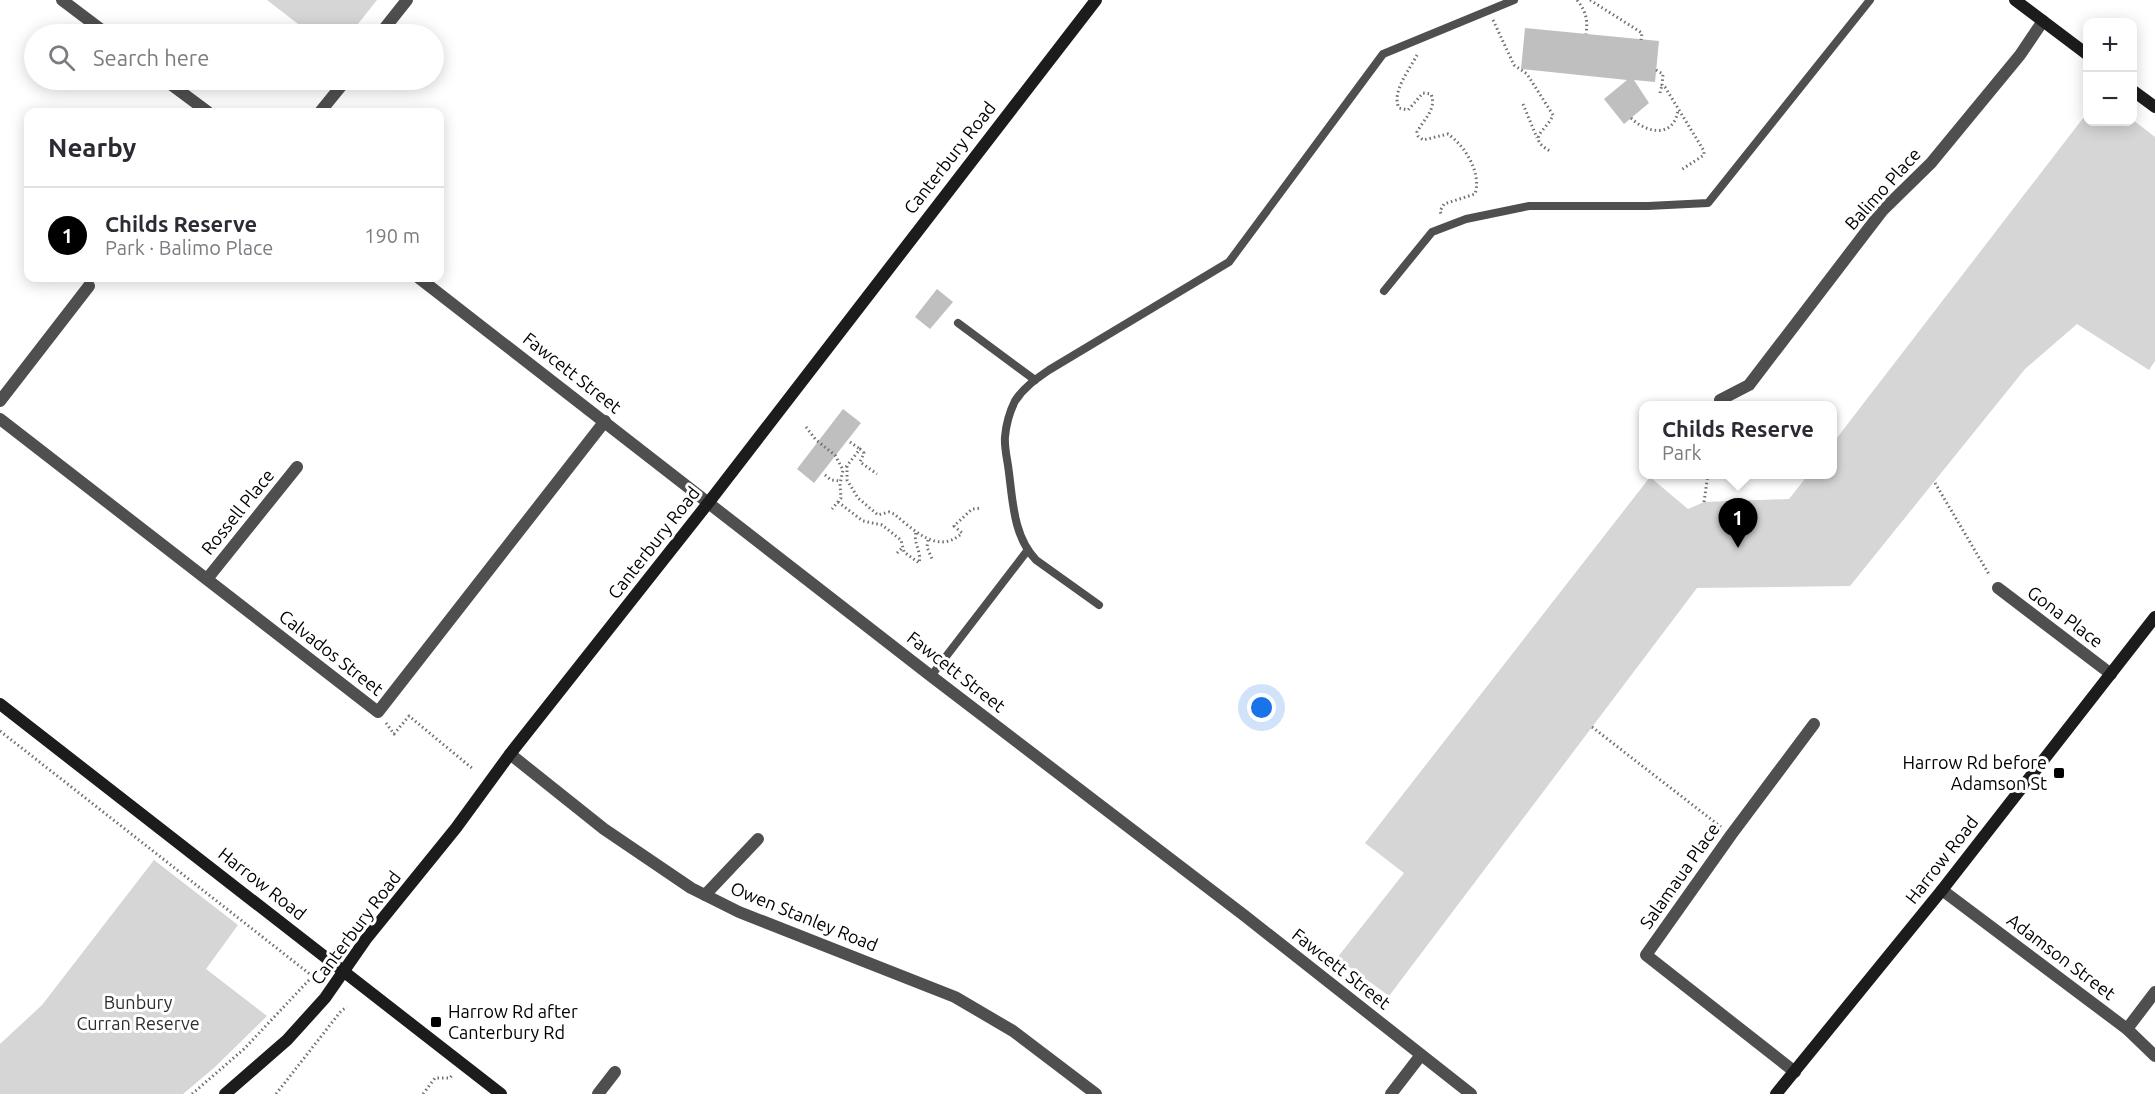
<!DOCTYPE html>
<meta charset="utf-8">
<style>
:root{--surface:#fff;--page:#f2f2f3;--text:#2b2b33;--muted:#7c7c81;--line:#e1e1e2;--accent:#000}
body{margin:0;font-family:Ubuntu,sans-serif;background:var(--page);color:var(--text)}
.controls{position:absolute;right:18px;top:18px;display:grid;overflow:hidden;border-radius:12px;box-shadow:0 3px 15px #0003}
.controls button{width:54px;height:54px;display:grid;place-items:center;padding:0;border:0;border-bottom:2px solid var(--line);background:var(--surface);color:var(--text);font:30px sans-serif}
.you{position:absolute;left:1262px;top:708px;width:21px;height:21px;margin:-15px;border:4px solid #fff;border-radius:50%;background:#1a73e8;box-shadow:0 0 0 9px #1a73e833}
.badge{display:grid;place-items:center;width:39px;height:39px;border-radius:50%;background:var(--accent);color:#fff;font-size:20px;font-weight:700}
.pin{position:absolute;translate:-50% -50px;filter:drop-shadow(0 2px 3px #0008)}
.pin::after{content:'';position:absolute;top:32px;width:21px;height:18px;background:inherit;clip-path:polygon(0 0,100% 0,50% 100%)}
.popup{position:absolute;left:1639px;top:401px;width:198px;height:78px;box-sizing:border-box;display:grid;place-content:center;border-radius:12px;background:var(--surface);filter:drop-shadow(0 2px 4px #0005);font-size:20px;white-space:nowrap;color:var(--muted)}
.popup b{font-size:22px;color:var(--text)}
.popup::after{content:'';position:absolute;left:50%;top:100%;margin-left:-12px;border:12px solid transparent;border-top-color:var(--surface)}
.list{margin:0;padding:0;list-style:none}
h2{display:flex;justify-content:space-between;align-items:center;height:78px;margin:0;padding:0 24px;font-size:26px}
h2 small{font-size:20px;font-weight:400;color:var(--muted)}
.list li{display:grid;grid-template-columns:39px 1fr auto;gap:18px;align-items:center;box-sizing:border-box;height:96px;padding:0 24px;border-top:2px solid var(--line)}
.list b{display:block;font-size:22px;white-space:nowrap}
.list p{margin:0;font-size:20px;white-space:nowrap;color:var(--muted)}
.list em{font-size:20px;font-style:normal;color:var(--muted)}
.icon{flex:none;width:33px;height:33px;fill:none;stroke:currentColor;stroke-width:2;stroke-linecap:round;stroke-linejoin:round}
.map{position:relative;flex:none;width:2155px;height:1094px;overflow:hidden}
.search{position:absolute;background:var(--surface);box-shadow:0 3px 15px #0003;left:24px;top:24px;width:420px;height:66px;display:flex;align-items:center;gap:15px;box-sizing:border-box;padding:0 21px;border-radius:33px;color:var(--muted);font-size:22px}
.panel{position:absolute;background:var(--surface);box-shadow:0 3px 15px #0003;left:24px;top:108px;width:420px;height:174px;border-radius:12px}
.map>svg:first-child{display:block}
.green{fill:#d6d6d6}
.building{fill:#bfbfbf}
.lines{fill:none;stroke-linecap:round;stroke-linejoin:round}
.path{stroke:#717171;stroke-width:3;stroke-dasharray:1.5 3;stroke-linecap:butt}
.lane{stroke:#4f4f4f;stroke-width:8}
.street{stroke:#4f4f4f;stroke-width:12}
.secondary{stroke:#1c1c1c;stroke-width:12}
.poi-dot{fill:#000;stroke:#fff;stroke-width:2}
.labels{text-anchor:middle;stroke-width:6;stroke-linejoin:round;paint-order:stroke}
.street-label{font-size:18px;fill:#000;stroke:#fff}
.poi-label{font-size:18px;fill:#000;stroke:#fff;text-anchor:end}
.park-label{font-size:18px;fill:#2d2d2d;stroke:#fff}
</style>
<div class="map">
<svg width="2155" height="1094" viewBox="0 0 2155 1094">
<rect width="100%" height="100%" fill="#fff"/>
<!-- green -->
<g class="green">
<path d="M267,0H377L350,34H311Z"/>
<path d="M2087,113L2088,122H2132L2133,120L2155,137V361L2149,370L2077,324L2025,369L1850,586L1697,588L1389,996L1337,958L1404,873L1365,843L1650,477L1688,509L1704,502L1789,499L1808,475L1832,474L1833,443Z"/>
<path d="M154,860L238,925L206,969L267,1016L215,1067L183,1094H0V1044L42,1005Z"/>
</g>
<!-- building -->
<g class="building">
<path d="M1525,28L1659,41L1655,82L1634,80L1649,103L1624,124L1604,99L1627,80L1521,69Z"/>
<path d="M937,289L953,302L930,329L915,317Z"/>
<path d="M843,409L861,423L814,483L797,469Z"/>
</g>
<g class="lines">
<!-- path -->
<g class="path">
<path d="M1577,0C1586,11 1588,20 1586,34"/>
<path d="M1590,0L1642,33L1641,40"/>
<path d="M1493,20L1514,65L1527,74L1553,115C1547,131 1525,137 1550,151"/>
<path d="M1417,55C1410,69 1391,92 1399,108L1408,110L1423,93L1431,94C1437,109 1424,119 1417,132L1418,136L1423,140L1448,134C1465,146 1482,173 1475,194L1444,204L1440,211L1441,214"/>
<path d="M1656,70L1663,74L1662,85L1665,87L1704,151V155L1681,170"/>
<path d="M1660,93L1662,85"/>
<path d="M1523,104L1537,138"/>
<path d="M1631,118C1647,134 1675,138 1678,109"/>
<path d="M806,427L816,440L835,455L843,470L840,484L841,498L832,509"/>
<path d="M850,442L860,449"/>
<path d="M847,466V480L858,498L878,515L889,512L894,514C913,529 938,556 962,533L954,526L972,509L982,508"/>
<path d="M846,467L860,449L864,453L860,462L877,474"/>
<path d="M825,475L831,480L840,481"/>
<path d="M1935,483L1990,576"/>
<path d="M838,502L863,521L882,525L901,540L904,552L919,563C922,552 913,543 916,532"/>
<path d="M1704,502L1708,474"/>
<path d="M928,540L927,547L932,559"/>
<path d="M897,553L903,547"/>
<path d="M386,723L394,734L409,716L473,769"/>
<path d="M1592,727L1721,827"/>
<path d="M0,731L311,975"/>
<path d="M192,1094L244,1049L310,979"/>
<path d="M276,1094L341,1011L347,1007"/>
<path d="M423,1094L435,1078H450L453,1074"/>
</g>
<!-- lane -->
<g class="lane">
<path d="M1384,291L1432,232L1466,219L1529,206H1648L1708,203L1870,0"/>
<path d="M958,323L1035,380"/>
<path d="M1099,605L1036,560C1014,537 1013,504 1009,473C1008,462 1004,448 1005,437C1006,425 1010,411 1015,401C1024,387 1036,379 1049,370L1229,262L1383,54L1514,0"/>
<path d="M931,676L1027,551"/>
</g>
<!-- street -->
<g class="street">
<path d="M62,0L107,34"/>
<path d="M380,34L407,0"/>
<path d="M165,80L208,112"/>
<path d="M320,112L346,80"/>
<path d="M419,278L931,676L1245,916L1471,1094"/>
<path d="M1720,400L1749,385L1882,211L1931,163L2020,55L2043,21"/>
<path d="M0,401L89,286"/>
<path d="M0,419L378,712L605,421"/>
<path d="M207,579L297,467"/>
<path d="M1998,588L2111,674"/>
<path d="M510,754L604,829L691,888L739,912L955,997L1013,1031L1096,1094"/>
<path d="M1942,890L2127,1029L2155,1056"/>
<path d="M705,895L758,839"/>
<path d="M2127,1029L2155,992"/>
<path d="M1795,1072L1646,955L1731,835L1814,724"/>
<path d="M598,1094L615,1072"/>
<path d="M1391,1094L1421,1055"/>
</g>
<!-- secondary -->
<g class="secondary">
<path d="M2015,0L2088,55"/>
<path d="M2132,90L2155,107"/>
<path d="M0,704L501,1094"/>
<path d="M225,1094L287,1040L325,998L366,939L456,828L510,754L709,502L1096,0"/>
<path d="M1776,1094L1942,890L2155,617"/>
</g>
</g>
<!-- markers -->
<g class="poi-dot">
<rect x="2053" y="767" width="12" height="12" rx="3"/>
<rect x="430" y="1016" width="12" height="12" rx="3"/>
</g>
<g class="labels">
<!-- street labels -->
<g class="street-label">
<text transform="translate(950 158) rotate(-52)" y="6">Canterbury Road</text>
<text transform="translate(1883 189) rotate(-48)" y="6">Balimo Place</text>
<text transform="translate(572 373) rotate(38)" y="6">Fawcett Street</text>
<text transform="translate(238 512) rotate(-51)" y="6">Rossell Place</text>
<text transform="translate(654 543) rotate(-52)" y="6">Canterbury Road</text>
<text transform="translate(2065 617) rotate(37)" y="6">Gona Place</text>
<text transform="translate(331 653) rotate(38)" y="6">Calvados Street</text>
<text transform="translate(956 672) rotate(38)" y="6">Fawcett Street</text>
<text transform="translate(1942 860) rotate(-52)" y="6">Harrow Road</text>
<text transform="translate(1680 876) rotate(-55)" y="6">Salamaua Place</text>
<text transform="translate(262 884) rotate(38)" y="6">Harrow Road</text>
<text transform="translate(804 917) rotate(22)" y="6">Owen Stanley Road</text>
<text transform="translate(356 928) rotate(-53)" y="6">Canterbury Road</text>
<text transform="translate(2061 957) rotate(37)" y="6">Adamson Street</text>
<text transform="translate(1341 969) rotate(38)" y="6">Fawcett Street</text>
</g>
<!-- poi labels -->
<g class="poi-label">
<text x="2047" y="769">Harrow Rd before<tspan x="2047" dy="21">Adamson St</tspan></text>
<text x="448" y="1018" text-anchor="start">Harrow Rd after<tspan x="448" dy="21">Canterbury Rd</tspan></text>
</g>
<!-- park labels -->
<g class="park-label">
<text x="138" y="1009">Bunbury<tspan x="138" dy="21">Curran Reserve</tspan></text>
</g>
</g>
</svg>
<div class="controls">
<button>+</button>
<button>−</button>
</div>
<div class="you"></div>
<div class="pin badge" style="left:1738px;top:548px">1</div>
<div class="popup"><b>Childs Reserve</b>Park</div>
<div class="search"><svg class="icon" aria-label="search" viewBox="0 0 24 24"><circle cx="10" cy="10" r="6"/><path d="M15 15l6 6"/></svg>Search here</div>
<section class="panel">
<h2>Nearby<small></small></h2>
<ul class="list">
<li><span class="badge">1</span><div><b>Childs Reserve</b><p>Park · Balimo Place</p></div><em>190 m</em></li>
</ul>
</section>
</div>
